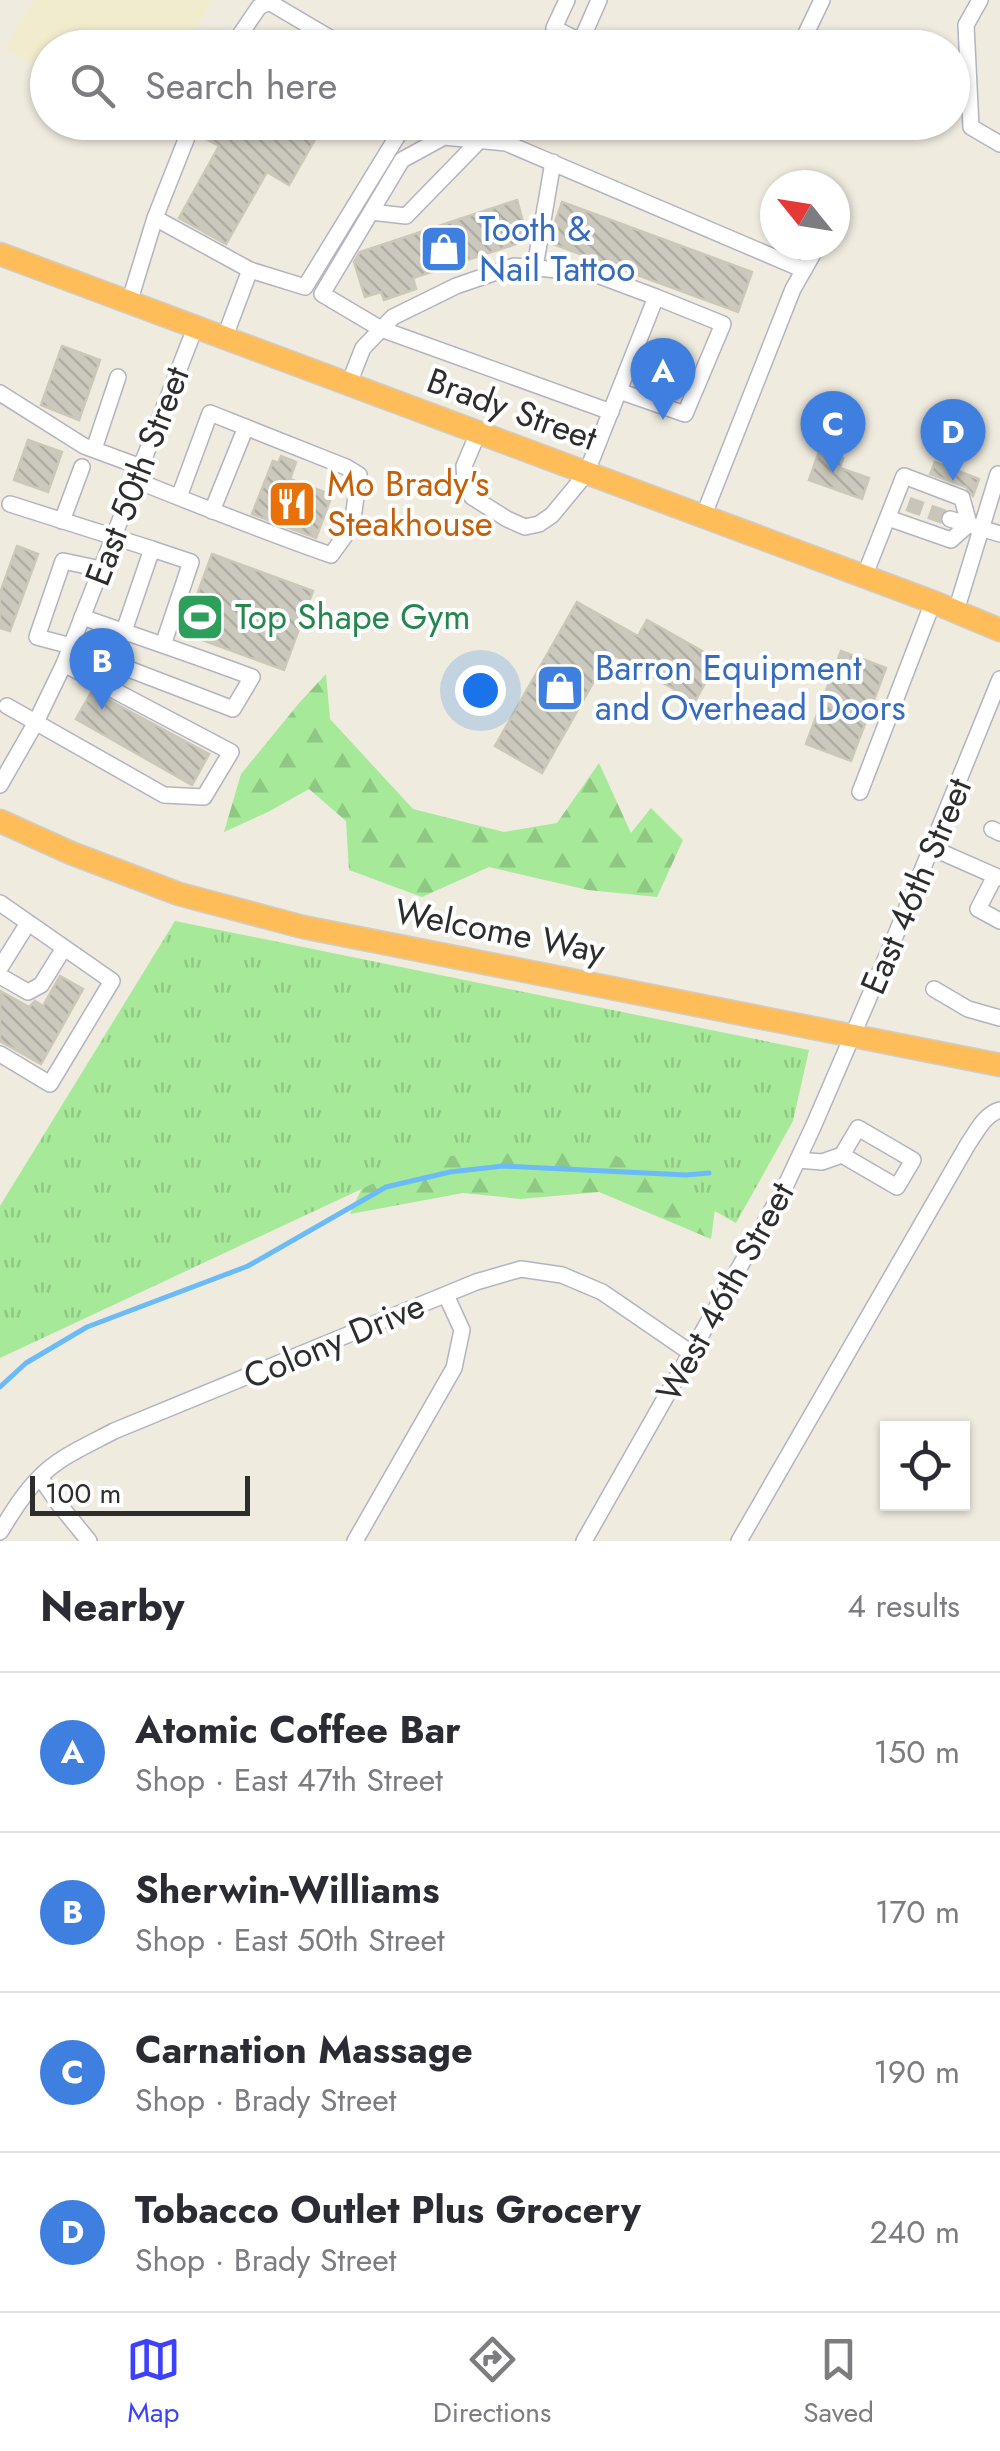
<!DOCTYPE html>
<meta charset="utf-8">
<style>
:root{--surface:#fff;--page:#f2f2f3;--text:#2b2b33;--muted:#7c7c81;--line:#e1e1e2;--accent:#3c40ff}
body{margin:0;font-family:Jost,sans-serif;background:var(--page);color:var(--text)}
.controls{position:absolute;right:30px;bottom:30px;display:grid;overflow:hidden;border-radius:0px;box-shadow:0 2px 8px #0004}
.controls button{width:90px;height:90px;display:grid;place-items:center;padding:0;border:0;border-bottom:2px solid var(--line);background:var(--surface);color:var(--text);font:50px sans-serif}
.compass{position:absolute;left:760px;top:170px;width:90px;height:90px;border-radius:50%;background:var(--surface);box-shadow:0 2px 8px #0004;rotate:300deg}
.scale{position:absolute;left:30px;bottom:25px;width:220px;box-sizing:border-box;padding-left:10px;border:5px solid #2d2d2d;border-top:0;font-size:28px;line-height:35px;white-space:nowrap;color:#2d2d2d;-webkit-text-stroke:8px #fff;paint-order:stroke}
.you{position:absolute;left:480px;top:690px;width:35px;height:35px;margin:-25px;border:8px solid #fff;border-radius:50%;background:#1a73e8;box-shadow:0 0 0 15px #1a73e833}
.badge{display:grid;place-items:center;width:65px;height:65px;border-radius:50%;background:var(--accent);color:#fff;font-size:32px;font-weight:700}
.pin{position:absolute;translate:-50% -82px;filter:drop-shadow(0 2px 5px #0008)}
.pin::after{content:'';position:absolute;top:52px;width:35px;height:30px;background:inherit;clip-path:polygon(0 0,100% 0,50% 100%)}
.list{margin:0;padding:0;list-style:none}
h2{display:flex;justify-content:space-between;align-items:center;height:130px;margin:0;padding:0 40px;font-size:42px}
h2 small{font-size:32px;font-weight:400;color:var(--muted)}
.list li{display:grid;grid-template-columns:65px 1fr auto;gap:30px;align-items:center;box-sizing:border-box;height:160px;padding:0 40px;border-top:2px solid var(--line)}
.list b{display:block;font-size:38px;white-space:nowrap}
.list p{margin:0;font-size:32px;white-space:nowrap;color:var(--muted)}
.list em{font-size:32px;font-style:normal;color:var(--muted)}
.icon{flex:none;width:55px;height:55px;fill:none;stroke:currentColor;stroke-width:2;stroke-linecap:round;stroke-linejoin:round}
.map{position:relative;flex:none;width:1000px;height:1541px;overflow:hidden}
.search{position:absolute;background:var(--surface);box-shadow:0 2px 8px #0004;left:30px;right:30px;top:30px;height:110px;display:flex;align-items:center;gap:25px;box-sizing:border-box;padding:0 35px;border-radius:55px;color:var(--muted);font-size:38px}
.sheet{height:770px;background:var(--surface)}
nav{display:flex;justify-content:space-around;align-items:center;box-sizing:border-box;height:140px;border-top:2px solid var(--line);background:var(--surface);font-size:28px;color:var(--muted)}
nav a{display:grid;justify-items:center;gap:5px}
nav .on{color:var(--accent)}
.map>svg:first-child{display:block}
.education{fill:#f2ecce}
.forest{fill:url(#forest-firs)}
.park{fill:url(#park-tufts)}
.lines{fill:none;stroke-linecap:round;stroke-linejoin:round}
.stream{stroke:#6bbbf8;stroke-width:5}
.building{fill:url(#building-back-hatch);stroke:#cbc8b8;stroke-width:2.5}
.minor-tunnel{stroke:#c8c5bb;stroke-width:15;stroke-dasharray:15 8;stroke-linecap:butt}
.minor-casing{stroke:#b3b3c1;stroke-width:18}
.highway-casing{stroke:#cdcdcd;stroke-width:25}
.minor{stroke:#fff;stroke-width:15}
.highway{stroke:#ffbd5a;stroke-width:22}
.labels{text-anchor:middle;stroke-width:8;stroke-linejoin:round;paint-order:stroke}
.shop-label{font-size:35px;fill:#366cbe;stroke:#fff;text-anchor:start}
.street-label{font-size:35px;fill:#2d2d2d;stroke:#fff}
.food-label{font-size:35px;fill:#c56008;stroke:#fff;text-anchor:start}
.leisure-label{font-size:35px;fill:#27864d;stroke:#fff;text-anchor:start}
</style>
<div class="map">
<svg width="1000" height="1541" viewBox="0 0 1000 1541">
<defs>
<pattern id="forest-firs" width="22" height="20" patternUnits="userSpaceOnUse" patternTransform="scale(2.5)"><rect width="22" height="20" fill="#a6e998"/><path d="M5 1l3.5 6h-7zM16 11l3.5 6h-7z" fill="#8fc883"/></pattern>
<pattern id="park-tufts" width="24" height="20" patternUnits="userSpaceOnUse" patternTransform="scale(2.5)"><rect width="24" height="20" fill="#a6e998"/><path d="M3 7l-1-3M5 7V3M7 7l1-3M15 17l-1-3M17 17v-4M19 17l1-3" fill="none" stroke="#8fc883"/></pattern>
<pattern id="building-back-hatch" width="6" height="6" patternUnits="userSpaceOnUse" patternTransform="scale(2.5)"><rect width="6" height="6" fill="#cbc9bd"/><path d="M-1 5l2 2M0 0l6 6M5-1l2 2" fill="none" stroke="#afada3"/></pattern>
</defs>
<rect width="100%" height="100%" fill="#efebdf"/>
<!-- education -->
<path class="education" d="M34,0H213L183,47L48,48L47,74L5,48Z"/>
<!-- forest -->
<g class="forest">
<path d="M326,674L330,719L413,809L504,832L557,823L599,763L631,833L651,808L683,840L657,897L588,890L489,867L422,897L349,870L346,821L309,789L268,812L224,832L241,774L300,702Z"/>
<path d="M725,1134L711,1239L599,1192L521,1199L463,1193L350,1214L379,1151Z"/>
</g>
<!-- park -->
<path class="park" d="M175,921L809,1050L793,1121L736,1223L604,1149L430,1157L0,1358V1206Z"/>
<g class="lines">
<!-- stream -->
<path class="stream" d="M0,1387L26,1363L87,1327L248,1266L386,1187L450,1172L503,1166L686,1175L709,1173"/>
</g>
<!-- building -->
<g class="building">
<path d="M217,122H325L289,185L267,172L226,244L179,218L219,146L208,140Z"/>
<path d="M517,200L528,240L413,278L416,289L384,300L381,292L365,297L354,262L360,252Z"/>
<path d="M562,202L752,272L738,312L550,243L554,225Z"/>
<path d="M62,346L100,360L79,420L41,405Z"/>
<path d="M28,440L62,452L48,492L14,480Z"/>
<path d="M820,449L843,458L840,468L869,478L862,499L809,480Z"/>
<path d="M281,456L296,462L290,479L332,495L316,538L252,514L273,461L278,463Z"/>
<path d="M935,462L979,479L973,496L966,487L930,474Z"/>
<path d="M17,546L38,554L10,631L0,628V593Z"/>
<path d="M212,554L313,591L284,670L183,633Z"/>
<path d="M577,602L638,636L647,620L718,660L695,701L610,653L542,773L495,746Z"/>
<path d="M841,651L886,668L851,761L806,744Z"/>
<path d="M92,691L209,754L192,785L76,719Z"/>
<path d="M60,976L83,989L41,1064L0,1041V991L29,1007L35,1001L43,1006Z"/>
</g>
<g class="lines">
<!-- minor-tunnel -->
<path class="minor-tunnel" d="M908,504L950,519"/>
<!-- minor casing -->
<g class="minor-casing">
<g id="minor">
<path d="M567,0L554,28L593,48"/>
<path d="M980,0L966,25L971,127L1000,144"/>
<path d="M581,41L599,0"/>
<path d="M231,48L259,7L269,2L347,48"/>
<path d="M799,48L822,0"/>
<path d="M740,122L750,128L759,122"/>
<path d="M371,212L406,216L480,140"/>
<path d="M155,218L250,270L305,287L406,122"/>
<path d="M535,267L553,162"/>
<path d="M129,303L155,218L193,122"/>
<path d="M224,339L250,270"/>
<path d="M348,386L363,348L393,317L456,286L514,266L592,273L656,297L586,474L552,515L539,524L525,527L507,519L472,497L465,480L464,466L478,433"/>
<path d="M619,391L685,414L723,324L656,297"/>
<path d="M0,393L84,446L141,467"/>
<path d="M611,412L381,329L322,294L402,160L444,137L506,143L804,270"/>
<path d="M94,449L118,377"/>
<path d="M135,480C200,506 265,532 331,555L352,526L359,475L346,467L210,413L179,497"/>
<path d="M10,504L152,549"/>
<path d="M212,511L246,427"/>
<path d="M703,517L793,289L818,245"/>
<path d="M950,519L1000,534"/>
<path d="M62,521L82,467"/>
<path d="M864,577L904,476L962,498L969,524L951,540L888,518"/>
<path d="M956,611L998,474L1000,475"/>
<path d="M82,617C139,637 196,656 252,677L233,709L113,663L152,549L191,562L163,645"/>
<path d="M71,646L37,637L63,561L101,569"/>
<path d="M7,706L164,795L204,797L231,752L64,664"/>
<path d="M0,785L35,724L64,664L195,328"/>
<path d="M860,792L933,602"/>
<path d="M992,829L1000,833"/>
<path d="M932,848L1000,878"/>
<path d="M995,876L978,909L1000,921"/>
<path d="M0,903L112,981L50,1084L0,1054"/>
<path d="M0,968L28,923"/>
<path d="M0,976L28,992L41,985L64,948"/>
<path d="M934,989L968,1009L1000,1018"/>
<path d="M798,1160L822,1162L842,1155L897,1187L913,1160L858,1128L842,1155"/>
<path d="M40,1477L58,1503L89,1541"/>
<path d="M0,1532C12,1513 23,1494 38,1479C58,1457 88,1445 114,1431L476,1282L521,1269L562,1275L602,1292L691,1353"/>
<path d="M355,1541L454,1368L462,1330L446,1295"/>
<path d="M584,1541L785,1187L813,1127L892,944L1000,679"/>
<path d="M739,1541L968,1144C977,1131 985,1114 1000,1110"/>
</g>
</g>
<!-- highway casing -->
<g class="highway-casing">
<g id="highway">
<path d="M0,254L933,602L1000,630"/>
<path d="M0,821L71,853L179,894L303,927L1000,1065"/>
</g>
</g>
<!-- minor -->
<use href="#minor" class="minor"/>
<!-- highway -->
<use href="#highway" class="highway"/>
</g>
<!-- icons -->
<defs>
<g id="shop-square" transform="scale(2.5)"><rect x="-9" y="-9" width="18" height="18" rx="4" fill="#3f7fe0" stroke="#fff"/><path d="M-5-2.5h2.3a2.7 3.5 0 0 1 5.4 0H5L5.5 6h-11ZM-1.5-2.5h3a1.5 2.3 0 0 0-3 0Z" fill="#fff"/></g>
<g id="restaurant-square" transform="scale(2.5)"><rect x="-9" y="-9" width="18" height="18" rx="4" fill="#e8710a" stroke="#fff"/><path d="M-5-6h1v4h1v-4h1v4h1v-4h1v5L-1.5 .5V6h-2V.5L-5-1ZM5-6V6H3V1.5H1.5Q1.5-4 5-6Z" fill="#fff"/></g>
<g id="stadium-square" transform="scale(2.5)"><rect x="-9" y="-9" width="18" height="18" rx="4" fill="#2e9e5b" stroke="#fff"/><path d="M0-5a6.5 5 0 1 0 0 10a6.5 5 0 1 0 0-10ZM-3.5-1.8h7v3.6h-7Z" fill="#fff"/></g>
</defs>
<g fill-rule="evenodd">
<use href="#shop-square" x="444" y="249"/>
<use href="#restaurant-square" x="292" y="504"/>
<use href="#stadium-square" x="200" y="617"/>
<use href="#shop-square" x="560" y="688"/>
</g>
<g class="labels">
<!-- shop labels -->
<g class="shop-label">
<text x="479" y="241">Tooth &amp;<tspan x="479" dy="40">Nail Tattoo</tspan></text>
<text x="595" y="680">Barron Equipment<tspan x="595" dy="40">and Overhead Doors</tspan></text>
</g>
<!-- street labels -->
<g class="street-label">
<text transform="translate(512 409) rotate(20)" y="12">Brady Street</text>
<text transform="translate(137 476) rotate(-69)" y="12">East 50th Street</text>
<text transform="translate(916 886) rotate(-67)" y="12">East 46th Street</text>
<text transform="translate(500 931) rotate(11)" y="12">Welcome Way</text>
<text transform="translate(725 1292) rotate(-61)" y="12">West 46th Street</text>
<text transform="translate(334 1341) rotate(-23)" y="12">Colony Drive</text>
</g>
<!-- food labels -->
<g class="food-label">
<text x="327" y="496">Mo Brady's<tspan x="327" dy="40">Steakhouse</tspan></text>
</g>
<!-- leisure labels -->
<g class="leisure-label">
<text x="235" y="629">Top Shape Gym</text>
</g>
</g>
</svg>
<div class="controls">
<button><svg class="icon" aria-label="locate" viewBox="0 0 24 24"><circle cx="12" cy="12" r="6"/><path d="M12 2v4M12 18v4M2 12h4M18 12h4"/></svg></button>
</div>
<svg class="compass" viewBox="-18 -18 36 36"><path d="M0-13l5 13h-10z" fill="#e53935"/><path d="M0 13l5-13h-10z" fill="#7c7c81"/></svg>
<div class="scale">100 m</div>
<div class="you"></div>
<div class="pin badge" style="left:663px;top:420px;background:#3f7fe0">A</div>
<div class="pin badge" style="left:102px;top:710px;background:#3f7fe0">B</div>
<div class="pin badge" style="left:833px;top:473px;background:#3f7fe0">C</div>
<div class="pin badge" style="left:953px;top:481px;background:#3f7fe0">D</div>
<div class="search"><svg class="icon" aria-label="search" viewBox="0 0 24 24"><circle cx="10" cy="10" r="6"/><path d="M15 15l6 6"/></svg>Search here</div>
</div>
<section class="sheet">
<h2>Nearby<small>4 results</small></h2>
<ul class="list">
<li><span class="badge" style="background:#3f7fe0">A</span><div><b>Atomic Coffee Bar</b><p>Shop · East 47th Street</p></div><em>150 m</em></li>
<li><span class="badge" style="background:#3f7fe0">B</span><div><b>Sherwin-Williams</b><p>Shop · East 50th Street</p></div><em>170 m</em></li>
<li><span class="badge" style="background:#3f7fe0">C</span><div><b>Carnation Massage</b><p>Shop · Brady Street</p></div><em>190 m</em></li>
<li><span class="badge" style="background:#3f7fe0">D</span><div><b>Tobacco Outlet Plus Grocery</b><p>Shop · Brady Street</p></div><em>240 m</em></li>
</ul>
</section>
<nav>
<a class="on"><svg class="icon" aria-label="map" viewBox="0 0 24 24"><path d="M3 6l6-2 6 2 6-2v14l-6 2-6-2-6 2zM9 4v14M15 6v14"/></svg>Map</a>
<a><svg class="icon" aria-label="directions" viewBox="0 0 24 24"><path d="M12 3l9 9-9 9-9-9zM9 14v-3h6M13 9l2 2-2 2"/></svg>Directions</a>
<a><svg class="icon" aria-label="saved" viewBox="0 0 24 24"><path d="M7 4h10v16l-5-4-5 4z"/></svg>Saved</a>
</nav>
